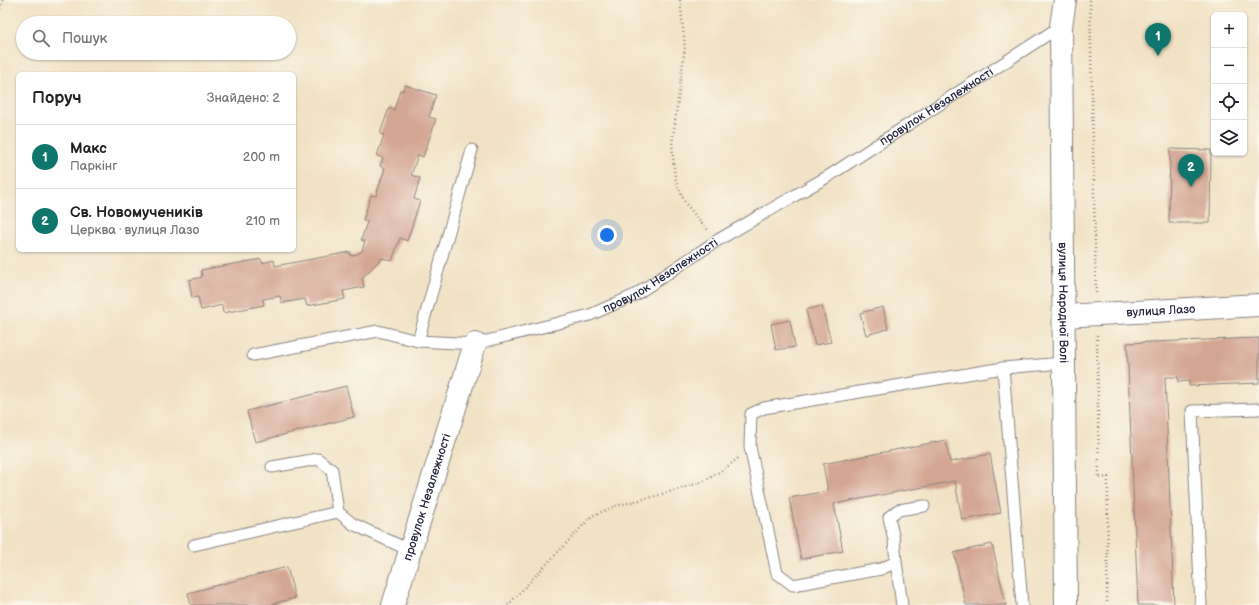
<!DOCTYPE html>
<html lang="uk">
<meta charset="utf-8">
<style>
:root{--surface:#fff;--page:#f2f2f2;--text:#222;--muted:#767676;--line:#e0e0e0;--accent:#0f766e}
body{margin:0;font-family:"Balsamiq Sans",sans-serif;background:var(--page);color:var(--text)}
.controls{position:absolute;right:12px;top:12px;display:grid;overflow:hidden;border-radius:6px;box-shadow:0 1px 3px #0004}
.controls button{width:36px;height:36px;display:grid;place-items:center;padding:0;border:0;border-bottom:1px solid var(--line);background:var(--surface);color:var(--text);font:20px sans-serif}
.you{position:absolute;left:607px;top:235px;width:14px;height:14px;margin:-10px;border:3px solid #fff;border-radius:50%;background:#1a73e8;box-shadow:0 0 0 6px #1a73e833}
.badge{display:grid;place-items:center;width:26px;height:26px;border-radius:50%;background:var(--accent);color:#fff;font-size:13px;font-weight:700}
.pin{position:absolute;translate:-50% -33px;filter:drop-shadow(0 1px 2px #0008)}
.pin::after{content:'';position:absolute;top:21px;width:14px;height:12px;background:inherit;clip-path:polygon(0 0,100% 0,50% 100%)}
.list{margin:0;padding:0;list-style:none}
h2{display:flex;justify-content:space-between;align-items:center;height:52px;margin:0;padding:0 16px;font-size:17px}
h2 small{font-size:13px;font-weight:400;color:var(--muted)}
.list li{display:grid;grid-template-columns:26px 1fr auto;gap:12px;align-items:center;box-sizing:border-box;height:64px;padding:0 16px;border-top:1px solid var(--line)}
.list b{display:block;font-size:15px;white-space:nowrap}
.list p{margin:0;font-size:13px;white-space:nowrap;color:var(--muted)}
.list em{font-size:13px;font-style:normal;color:var(--muted)}
.icon{flex:none;width:22px;height:22px;fill:none;stroke:currentColor;stroke-width:2;stroke-linecap:round;stroke-linejoin:round}
.map{position:relative;flex:none;width:1259px;height:605px;overflow:hidden}
.search{position:absolute;background:var(--surface);box-shadow:0 1px 3px #0004;left:16px;top:16px;width:280px;height:44px;display:flex;align-items:center;gap:10px;box-sizing:border-box;padding:0 14px;border-radius:22px;color:var(--muted);font-size:15px}
.panel{position:absolute;background:var(--surface);box-shadow:0 1px 3px #0004;left:16px;top:72px;width:280px;height:180px;border-radius:6px}
.map>svg:first-child{display:block}
.building{fill:#d3a593}
.lines{fill:none;stroke-linecap:round;stroke-linejoin:round}
.service-casing{stroke:#8a8280;stroke-width:13}
.minor-casing{stroke:#8a8280;stroke-width:24}
.path{stroke:#8a8280;stroke-width:2.5;stroke-dasharray:1 3;stroke-linecap:butt}
.service{stroke:#fff;stroke-width:11}
.minor{stroke:#fff;stroke-width:22}
.labels{text-anchor:middle;stroke-width:3;stroke-linejoin:round;paint-order:stroke}
.street-label{font-size:12px;fill:#22223b;stroke:#fbf7ec}
</style>
<div class="map">
<svg width="1259" height="605" viewBox="0 0 1259 605">
<rect width="100%" height="100%" fill="#fbf7ec"/>
<filter id="ink" filterUnits="userSpaceOnUse"><feTurbulence type="fractalNoise" baseFrequency=".025" numOctaves="2"/><feDisplacementMap in="SourceGraphic" scale="8" xChannelSelector="R" yChannelSelector="G"/><feConvolveMatrix kernelMatrix="1 2 1 2 8 2 1 2 1" color-interpolation-filters="sRGB"/></filter>
<filter id="wash" filterUnits="userSpaceOnUse"><feTurbulence type="fractalNoise" baseFrequency=".012" numOctaves="4" result="noise"/><feDisplacementMap in="SourceGraphic" scale="16" xChannelSelector="R" yChannelSelector="G"/><feGaussianBlur stdDeviation="0.9" result="paint"/><feColorMatrix in="noise" values="0 0 0 0 0 0 0 0 0 0 0 0 0 0 0 0 0 1.4 0 .05"/><feComposite in="paint" operator="in"/></filter>
<g filter="url(#wash)">
<rect width="100%" height="100%" fill="#f1e2c5"/>
<g id="blocks">
<!-- building -->
<g class="building">
<path d="M405,85L436,95L429,117L436,119L423,157L418,155L411,175L420,178L414,199L420,201L407,241L400,238L392,261L382,258L362,278L364,287L343,291L345,299L307,306L305,299L282,303L280,296L263,299L264,305L223,313L222,305L201,310L198,297L192,298L189,280L202,277L201,270L261,259L262,263L274,260L275,266L350,252L351,256L357,254L362,251L365,241L361,240L367,222L363,220L371,195L376,196L385,168L380,166L383,158L377,156L384,135L380,134L389,108L394,110L400,90L403,91Z"/>
<path d="M1170,149L1211,150L1210,223H1169Z"/>
<path d="M822,306L831,342L815,345L806,310Z"/>
<path d="M883,307L888,329L866,335L860,313Z"/>
<path d="M790,320L795,347L776,350L771,324Z"/>
<path d="M1259,338V383L1189,386V381L1178,382V377H1165L1174,605H1138L1127,343Z"/>
<path d="M346,386L354,417L255,442L247,411Z"/>
<path d="M946,440L950,462L990,454L1001,513L962,520L955,481L834,504L843,551L801,559L789,498L828,491L823,464Z"/>
<path d="M992,544L1006,605H966L954,553Z"/>
<path d="M287,567L295,598L269,605H191L188,593Z"/>
</g>
</g>
</g>
<g filter="url(#ink)">
<use href="#blocks" fill-opacity="0" stroke="#8a8280" stroke-width="1"/>
<g class="lines">
<!-- service casing -->
<g class="service-casing">
<g id="service">
<path d="M418,341L472,150"/>
<path id="s1" d="M253,355L378,331L418,341L475,344L590,315L635,295L718,240L827,177L1061,26"/>
<path d="M1003,368L1022,605"/>
<path d="M272,467L318,459L332,470L338,512L353,524L409,550"/>
<path d="M194,545L338,512"/>
<path d="M896,562L894,540L889,517L898,510L924,506"/>
<path d="M902,605L896,562L881,569L793,585L777,573L750,447L751,414L764,408L1003,368L1064,363"/>
<path d="M1201,605L1192,411L1259,409"/>
</g>
</g>
<!-- minor casing -->
<g class="minor-casing">
<g id="minor">
<path id="s2" d="M1065,0L1061,26L1066,605"/>
<path id="s3" d="M1064,316L1259,305"/>
<path id="s4" d="M393,605L475,344"/>
</g>
</g>
<!-- path -->
<g class="path">
<path d="M680,0L685,47L672,145L675,178L685,203L708,230"/>
<path d="M1090,0L1096,294"/>
<path d="M0,9L3,0"/>
<path d="M1097,335L1099,478L1108,477L1107,605"/>
<path d="M508,605L592,516L615,506L656,496L702,482L726,468L738,458"/>
</g>
<!-- service -->
<use href="#service" class="service"/>
<!-- minor -->
<use href="#minor" class="minor"/>
</g>
</g>
<g class="labels">
<!-- street labels -->
<g class="street-label">
<text dy="4" stroke="none"><textPath href="#s1" startOffset="749">провулок Незалежності</textPath></text>
<text dy="4" stroke="none"><textPath href="#s1" startOffset="425">провулок Незалежності</textPath></text>
<text dy="4" stroke="none"><textPath href="#s2" startOffset="303">вулиця Народної Волі</textPath></text>
<text dy="4" stroke="none"><textPath href="#s3" startOffset="97">вулиця Лазо</textPath></text>
<text dy="4" stroke="none"><textPath href="#s4" startOffset="113">провулок Незалежності</textPath></text>
</g>
</g>
</svg>
<div class="controls">
<button>+</button>
<button>−</button>
<button><svg class="icon" aria-label="locate" viewBox="0 0 24 24"><circle cx="12" cy="12" r="6"/><path d="M12 2v4M12 18v4M2 12h4M18 12h4"/></svg></button>
<button><svg class="icon" aria-label="layers" viewBox="0 0 24 24"><path d="M12 4l9 5-9 5-9-5zM3 14l9 5 9-5"/></svg></button>
</div>
<div class="you"></div>
<div class="pin badge" style="left:1158px;top:56px">1</div>
<div class="pin badge" style="left:1191px;top:187px">2</div>
<div class="search"><svg class="icon" aria-label="search" viewBox="0 0 24 24"><circle cx="10" cy="10" r="6"/><path d="M15 15l6 6"/></svg>Пошук</div>
<section class="panel">
<h2>Поруч<small>Знайдено: 2</small></h2>
<ul class="list">
<li><span class="badge">1</span><div><b>Макс</b><p>Паркінг</p></div><em>200 m</em></li>
<li><span class="badge">2</span><div><b>Св. Новомучеників</b><p>Церква · вулиця Лазо</p></div><em>210 m</em></li>
</ul>
</section>
</div>
